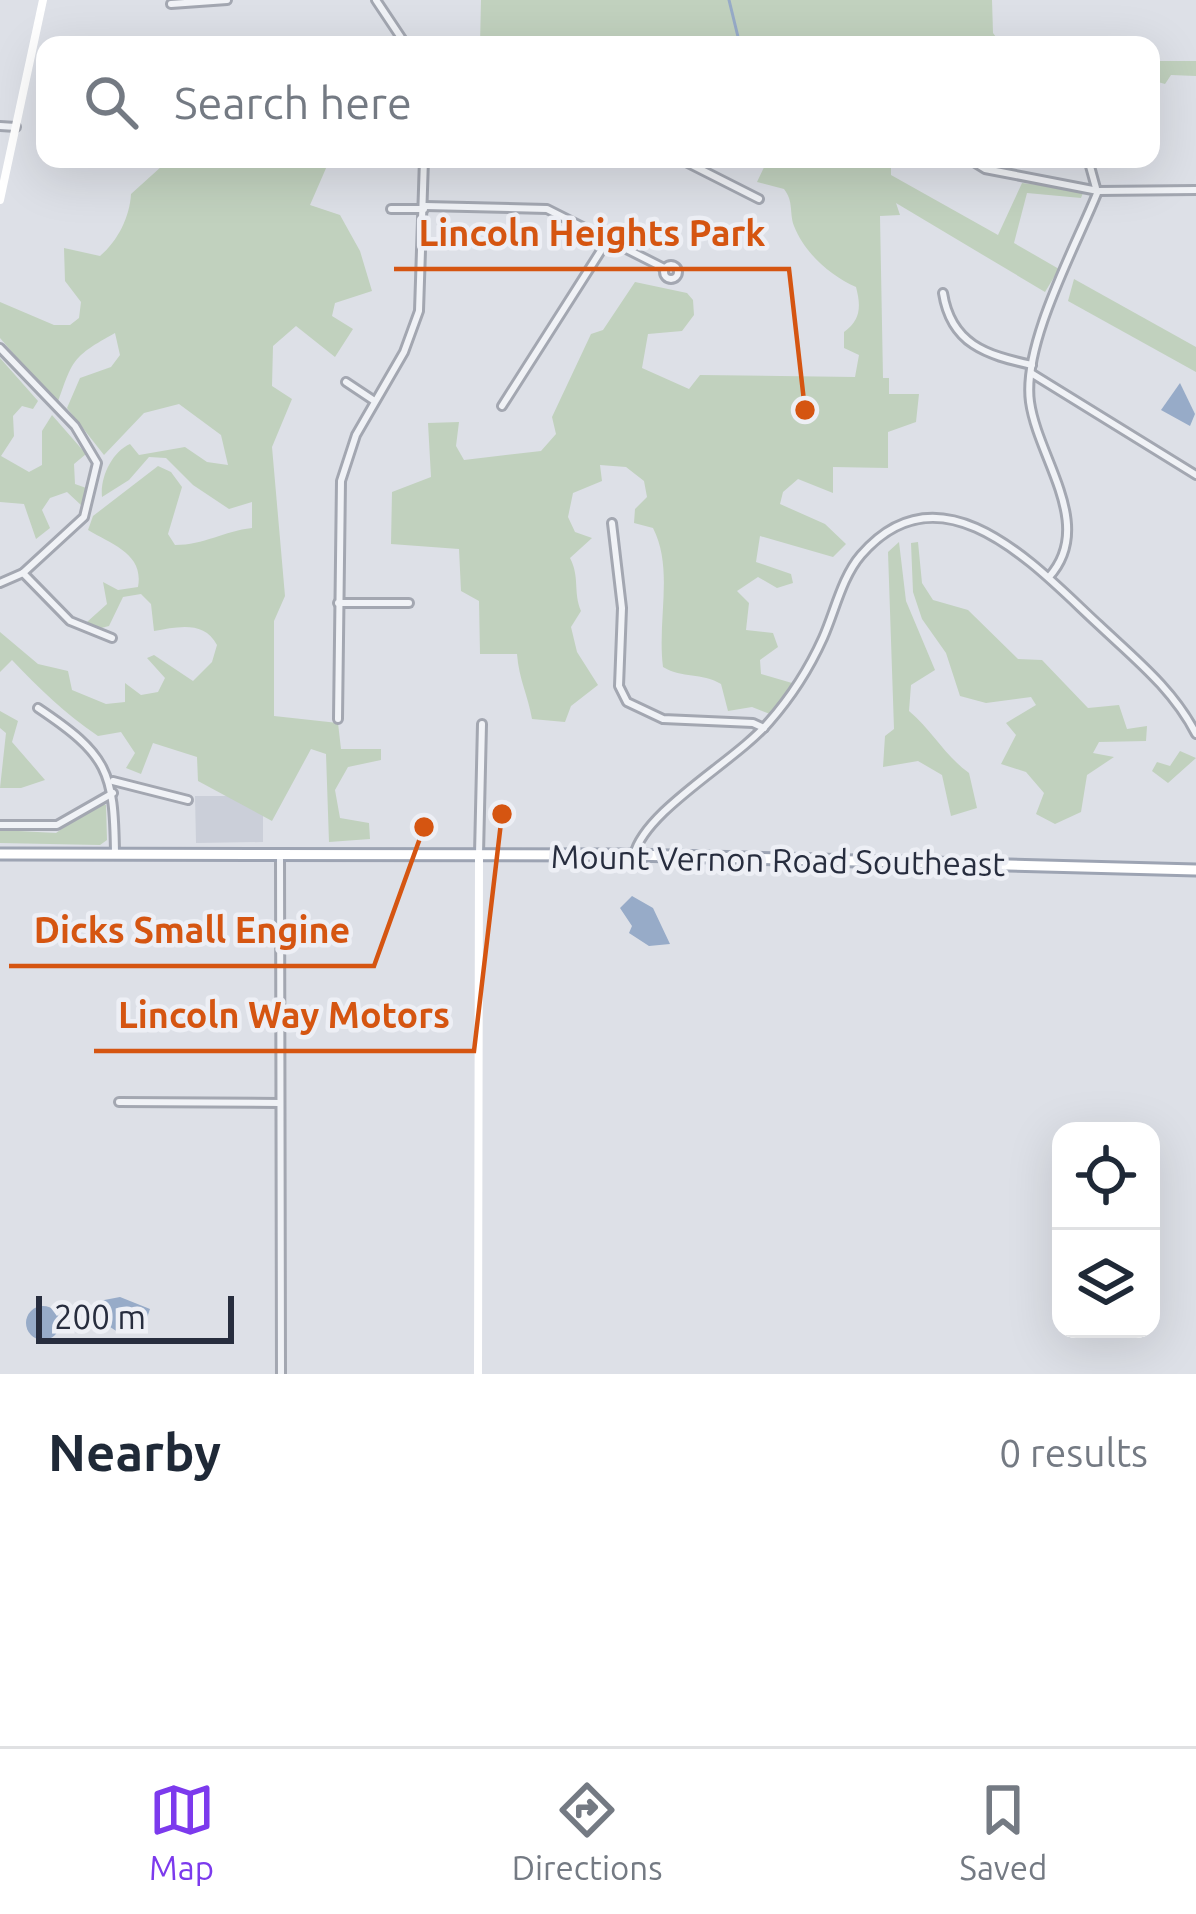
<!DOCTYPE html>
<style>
:root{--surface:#fff;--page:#f6f6f7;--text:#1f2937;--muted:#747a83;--line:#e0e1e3;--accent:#7c3aed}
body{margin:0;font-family:Ubuntu,sans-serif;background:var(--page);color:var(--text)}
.controls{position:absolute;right:36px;bottom:36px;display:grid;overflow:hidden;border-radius:24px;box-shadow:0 12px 48px #0002}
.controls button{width:108px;height:108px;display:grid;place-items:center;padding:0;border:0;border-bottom:3px solid var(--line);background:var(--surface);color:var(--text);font:60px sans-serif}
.scale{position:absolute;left:36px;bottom:30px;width:198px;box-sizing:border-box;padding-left:12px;border:6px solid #272d3e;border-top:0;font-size:33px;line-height:42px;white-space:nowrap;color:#272d3e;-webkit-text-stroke:9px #edeff5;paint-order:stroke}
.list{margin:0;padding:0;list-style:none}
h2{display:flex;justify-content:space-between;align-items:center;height:156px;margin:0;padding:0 48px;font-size:51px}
h2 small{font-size:39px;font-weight:400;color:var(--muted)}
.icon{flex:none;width:66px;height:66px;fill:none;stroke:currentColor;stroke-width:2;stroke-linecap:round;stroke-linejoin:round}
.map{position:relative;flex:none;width:1196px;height:1374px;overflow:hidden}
.search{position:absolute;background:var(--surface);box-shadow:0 12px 48px #0002;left:36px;right:36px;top:36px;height:132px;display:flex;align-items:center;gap:30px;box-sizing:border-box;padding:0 42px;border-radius:24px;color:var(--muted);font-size:45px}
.sheet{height:372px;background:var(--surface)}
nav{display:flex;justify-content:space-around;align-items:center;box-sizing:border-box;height:168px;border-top:3px solid var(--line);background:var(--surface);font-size:33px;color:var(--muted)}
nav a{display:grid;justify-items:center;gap:6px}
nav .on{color:var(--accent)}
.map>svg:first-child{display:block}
.built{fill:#cbcfd9}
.green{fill:#c1d1be}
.water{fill:#97abc8}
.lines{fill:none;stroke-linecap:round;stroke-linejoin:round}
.stream{stroke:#97abc8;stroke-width:3}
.street-casing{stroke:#a3a7b1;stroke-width:12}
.primary-casing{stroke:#9da4b3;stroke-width:15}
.street{stroke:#f0f2f6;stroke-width:6}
.secondary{stroke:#fff;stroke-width:8}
.primary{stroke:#fff;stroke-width:9}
.labels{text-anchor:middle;stroke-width:9;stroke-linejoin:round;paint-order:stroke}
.street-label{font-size:33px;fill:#272d3e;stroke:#edeff5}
.leader{fill:none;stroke:#d55511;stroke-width:4.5}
.callout-dot{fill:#d55511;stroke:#edeff5;stroke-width:4.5}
.callout-label{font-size:36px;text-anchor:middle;font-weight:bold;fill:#d55511;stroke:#edeff5;stroke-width:9;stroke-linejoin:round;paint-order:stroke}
</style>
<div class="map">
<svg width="1196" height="1374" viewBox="0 0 1196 1374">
<rect width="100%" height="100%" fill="#dde0e7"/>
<!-- built -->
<path class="built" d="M195,796H263V842L196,843Z"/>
<!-- green -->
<g class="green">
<path d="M481,0H992L993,33L1002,45H480Z"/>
<path d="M1151,61H1196V76L1171,75L1165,84L1151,80Z"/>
<path d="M190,159H330L310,205L340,215L360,251L372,291L335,303L332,316L353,329L335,357L296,326L273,346L272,386L292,399L272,447L285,596L274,621V716L338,723L341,749H381V760L348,767L335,790L340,818L369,823L370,839L329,842L326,754L311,749L272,821L198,781L197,757L153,743L141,774L126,768L135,753L121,732L98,736C64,713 40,689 12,660L0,672V632L38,664L68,671L72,690L106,704L125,702V683L141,695L158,692L165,678L147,658L154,655L193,681L212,662L217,645C204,620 177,627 154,631L151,604L141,594L123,597L109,626L97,629L87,622L107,604L103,582L118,590L138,587C144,554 113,545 88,530L93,516L158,466L171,472L182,487L168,534L175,545C204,545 224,531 252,528V502L229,509L193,485L166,458L149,457L129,480L102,497C100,477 112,452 130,444L139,455L185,447L207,462L228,465L221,435L179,404L144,413L104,455L67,408L80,378L111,367L120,355L115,333C72,357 73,359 57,405L0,338V302L54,325H70L79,318L81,302L65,281L64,248L100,256C118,241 130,216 131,194L162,166Z"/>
<path d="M768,159H891V175L998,235L1022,183L1084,190L1081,198L1027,193L1014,243L1059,269L1045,292L896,203L900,215L880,216L883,378H889V394H919L916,422L888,432V468L833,467V493L798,479L783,492L780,504L825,524L846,544L833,557L760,536L756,562L791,574L793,583L777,588L758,577L737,591L749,603L746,630L773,633L778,647L760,660L761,674L792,683L770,714L752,707L728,711L721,684C701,672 683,679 663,667C657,619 674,569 653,528L634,523L635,509L647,497L644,481L626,467L600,465L602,481L573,493L568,517L575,532L592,538L570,558C580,577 573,592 581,611L571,627L577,652L598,685L571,706L565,722L532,719C528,695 519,680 517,654H480L479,601L461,591L459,549L391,544L392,492L431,477L428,423L459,422L456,446L464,460L541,451L556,434L552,417L591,334L603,330L635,282L687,293L693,300L694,315L682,331L648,334L642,368L689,389L700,375L855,377L859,355L844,348V332C861,320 861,306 856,287C831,276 805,254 794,226C789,212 794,202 784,189L757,182Z"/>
<path d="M1074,279L1196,347V372L1068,301Z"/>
<path d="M0,358L38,401L33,409L22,406L13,416L14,436L1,456L29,472L42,465V431L52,415L86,454L74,464L75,484L89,489L81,505L67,492L50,498L42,510L50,528L36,539L24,504L0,502Z"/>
<path d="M899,542L906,601L935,670L911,685L909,711C932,730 944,755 969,773L977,808L951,816L942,775L918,761L883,767L885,736L894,729L888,552Z"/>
<path d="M918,542L922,583L933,600L968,610L1018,659L1042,660L1088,708L1119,705L1127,729L1147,726L1146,741L1099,742L1093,753L1114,757L1087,775L1081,812L1055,824L1036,814L1044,793L1026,772L1001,764L1016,735L1006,723L1036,705L1031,697L986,703L960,696L946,653L922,619L913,592L911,543Z"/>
<path d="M0,711L18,721L12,742L45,780L21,788H0L6,733L0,728Z"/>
<path d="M1180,751L1196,758L1168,783L1152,771L1157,762L1170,766Z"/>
<path d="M98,804L106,805L107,840L100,845L0,843V830L56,833Z"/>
</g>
<!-- water -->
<g class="water">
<path d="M1180,383L1195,414L1190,426L1161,410Z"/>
<path d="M632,896L653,908L670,944L649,946L629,933L632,926L620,908Z"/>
<path d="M120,1297L150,1309L145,1324L118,1332L102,1322L99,1301Z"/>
<circle cx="43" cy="1323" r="17"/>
</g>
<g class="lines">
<!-- stream -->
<path class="stream" d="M729,0L740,45"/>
<!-- street casing -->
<g class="street-casing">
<g id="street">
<path d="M376,0L406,45"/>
<path d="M171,4L227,0"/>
<path d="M0,126L16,127"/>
<path d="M680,159L759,199"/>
<path d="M969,159L985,169L1098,191L1196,190"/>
<path d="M1088,159L1096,188"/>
<path d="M425,206L547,209L664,268"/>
<path d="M391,209H424"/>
<circle cx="671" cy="272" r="7"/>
<path d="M943,293C951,344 986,355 1032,365"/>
<path d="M0,348L75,426L97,463L84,517L23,573L0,583"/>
<path d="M1031,373L1196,475"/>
<path d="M346,382L373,400"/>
<path d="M502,406L609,238"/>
<path d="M612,523L622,608L619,686L627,702L663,719L753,723L764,728"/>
<path d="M23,573L70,621L112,638"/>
<path d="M1049,577C1096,525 1038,459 1030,402C1022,344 1076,246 1098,191"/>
<path d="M338,603H409"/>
<path d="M38,708C108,755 114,771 115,854"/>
<path d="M338,719L341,481L356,435L404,352L419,311L424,159"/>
<path d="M113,781L188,800"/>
<path d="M0,825H57L113,793"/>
<path d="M280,854L281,1374"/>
<path d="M479,854L482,724"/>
<path d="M634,855C645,810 736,761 769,722C791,697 809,669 823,638C835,611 842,577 861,555C943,460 1039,570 1099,625C1135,659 1173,689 1196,734"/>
<path d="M119,1102L280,1103"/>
</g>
</g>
<!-- primary casing -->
<g class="primary-casing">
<path id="primary" d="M0,854L634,855L1196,870"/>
</g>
<!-- street -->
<use href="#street" class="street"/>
<!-- secondary -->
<g class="secondary">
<path d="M0,200L43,0"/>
<path d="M478,1374L479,854"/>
</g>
<!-- primary -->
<use href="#primary" class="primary"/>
</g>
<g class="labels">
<!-- street labels -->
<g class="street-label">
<text transform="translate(778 860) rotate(1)" y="12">Mount Vernon Road Southeast</text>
</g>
</g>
<!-- callouts -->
<path class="leader" d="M805 410L789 269H394M424 827L374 966H9M502 814L474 1051H94"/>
<g class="callout-dot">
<circle cx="805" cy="410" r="12"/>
<circle cx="424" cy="827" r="12"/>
<circle cx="502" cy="814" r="12"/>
</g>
<g class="callout-label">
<text x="592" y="246">Lincoln Heights Park</text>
<text x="192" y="943">Dicks Small Engine</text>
<text x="284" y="1028">Lincoln Way Motors</text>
</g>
</svg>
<div class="controls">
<button><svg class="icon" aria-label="locate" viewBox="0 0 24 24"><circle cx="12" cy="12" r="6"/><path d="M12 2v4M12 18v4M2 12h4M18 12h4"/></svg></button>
<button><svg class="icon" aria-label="layers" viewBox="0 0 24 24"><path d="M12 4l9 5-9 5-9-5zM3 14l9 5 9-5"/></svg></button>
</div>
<div class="scale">200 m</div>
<div class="search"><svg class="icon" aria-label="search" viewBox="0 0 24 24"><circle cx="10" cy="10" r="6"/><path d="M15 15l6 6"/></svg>Search here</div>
</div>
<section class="sheet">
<h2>Nearby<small>0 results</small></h2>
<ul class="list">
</ul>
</section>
<nav>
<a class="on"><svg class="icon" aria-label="map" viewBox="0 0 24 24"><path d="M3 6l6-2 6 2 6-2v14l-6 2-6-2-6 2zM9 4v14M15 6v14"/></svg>Map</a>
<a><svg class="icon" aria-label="directions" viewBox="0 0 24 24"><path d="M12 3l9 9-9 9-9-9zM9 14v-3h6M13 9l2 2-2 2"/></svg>Directions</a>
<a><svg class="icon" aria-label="saved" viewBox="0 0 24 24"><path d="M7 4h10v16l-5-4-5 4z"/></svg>Saved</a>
</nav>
